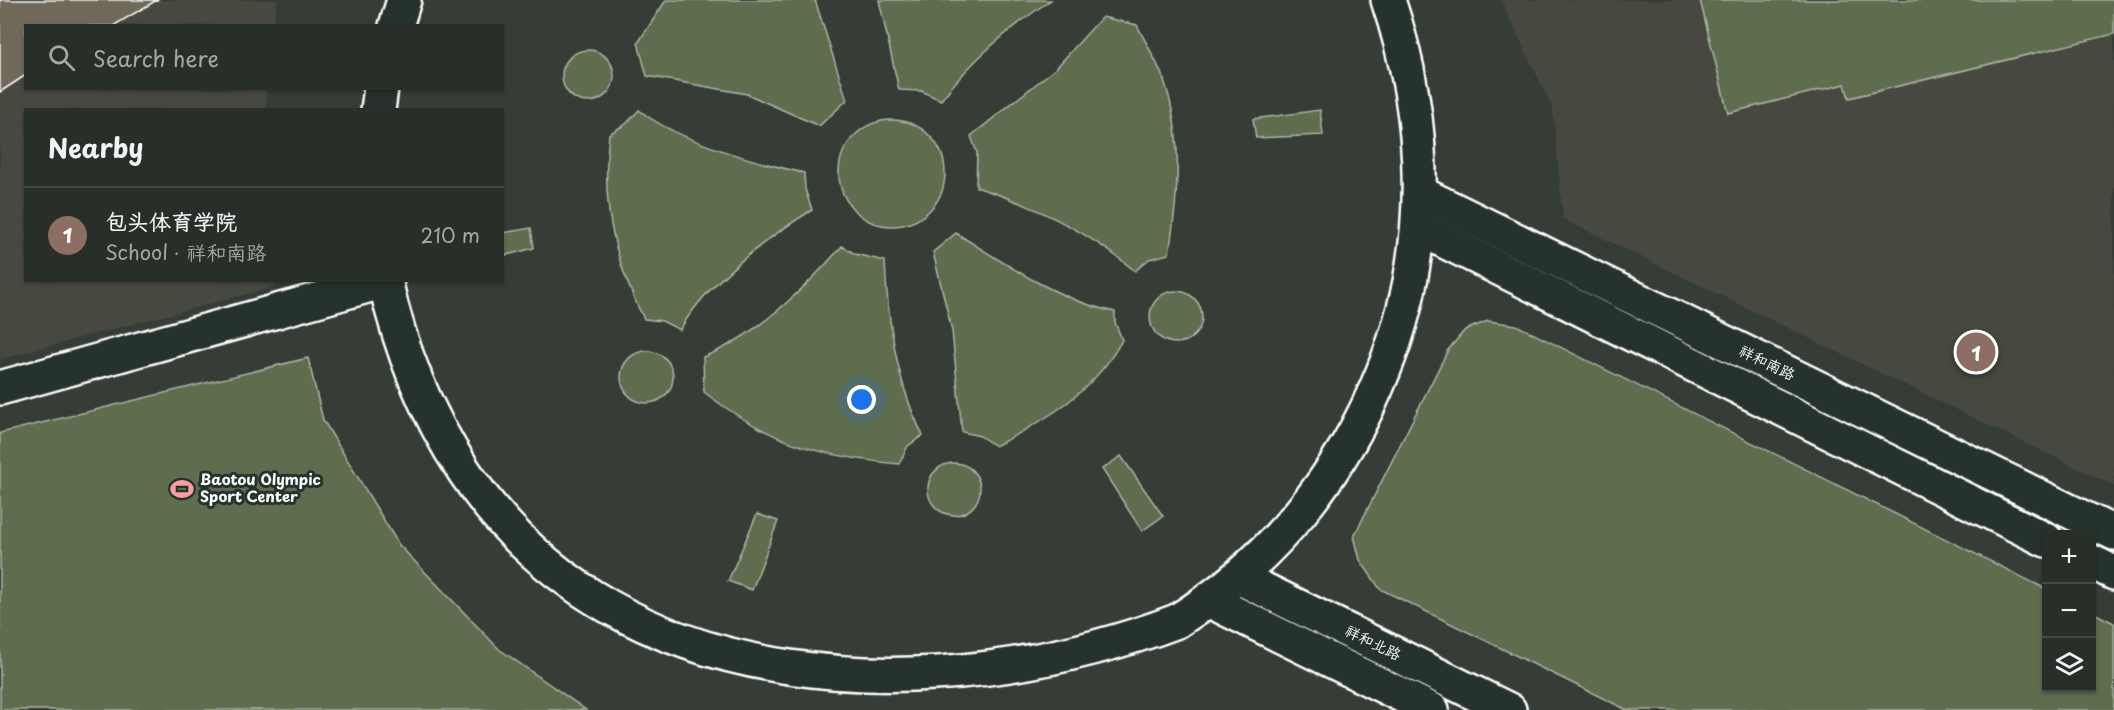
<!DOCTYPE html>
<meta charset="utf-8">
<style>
:root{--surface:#282e28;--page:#303630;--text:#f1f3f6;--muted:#a5a8a8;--line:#444a45;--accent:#ff9aa2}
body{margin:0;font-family:"Playpen Sans","LXGW WenKai TC",sans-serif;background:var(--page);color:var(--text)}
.controls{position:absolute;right:18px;bottom:18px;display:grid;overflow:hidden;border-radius:0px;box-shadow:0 2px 4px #0004}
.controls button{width:54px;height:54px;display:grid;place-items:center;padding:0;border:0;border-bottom:2px solid var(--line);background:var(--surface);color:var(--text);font:30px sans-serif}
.you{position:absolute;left:862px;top:400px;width:21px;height:21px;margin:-15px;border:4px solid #fff;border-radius:50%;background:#1a73e8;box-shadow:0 0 0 9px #1a73e833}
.badge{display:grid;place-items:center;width:39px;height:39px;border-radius:50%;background:var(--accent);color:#fff;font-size:20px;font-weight:700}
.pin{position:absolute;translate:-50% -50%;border:3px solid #fff;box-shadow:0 2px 6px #0006}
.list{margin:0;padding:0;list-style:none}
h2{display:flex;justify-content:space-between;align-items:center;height:78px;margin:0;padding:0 24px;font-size:26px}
h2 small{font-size:20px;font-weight:400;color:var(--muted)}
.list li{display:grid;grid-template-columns:39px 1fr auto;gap:18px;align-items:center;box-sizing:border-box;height:96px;padding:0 24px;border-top:2px solid var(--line)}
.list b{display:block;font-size:22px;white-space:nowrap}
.list p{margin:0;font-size:20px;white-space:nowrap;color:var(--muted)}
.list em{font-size:20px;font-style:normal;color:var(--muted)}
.icon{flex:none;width:33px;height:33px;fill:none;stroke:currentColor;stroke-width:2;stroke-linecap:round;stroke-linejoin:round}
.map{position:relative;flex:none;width:2114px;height:710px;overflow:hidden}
.search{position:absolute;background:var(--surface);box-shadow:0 2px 4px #0004;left:24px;top:24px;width:480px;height:66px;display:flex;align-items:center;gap:15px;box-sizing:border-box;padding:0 21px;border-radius:0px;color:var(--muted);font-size:22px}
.panel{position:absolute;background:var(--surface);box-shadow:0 2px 4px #0004;left:24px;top:108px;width:480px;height:174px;border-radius:0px}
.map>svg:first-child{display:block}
.built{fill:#474a40}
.green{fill:#5f6d4f;stroke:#afb6a7;stroke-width:1.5}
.building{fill:#706758;stroke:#fff;stroke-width:1.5}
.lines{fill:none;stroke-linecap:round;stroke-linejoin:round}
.minor-casing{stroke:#fff;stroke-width:38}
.minor{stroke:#26332d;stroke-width:33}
.labels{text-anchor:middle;stroke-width:6;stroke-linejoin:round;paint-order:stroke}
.street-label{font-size:15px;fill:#fff;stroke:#26332d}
.poi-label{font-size:15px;font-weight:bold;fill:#fff;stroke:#26332d;text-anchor:start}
</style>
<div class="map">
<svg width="2114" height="710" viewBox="0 0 2114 710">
<rect width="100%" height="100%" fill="#353d36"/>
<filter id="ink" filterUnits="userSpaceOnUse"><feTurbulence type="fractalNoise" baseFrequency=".0167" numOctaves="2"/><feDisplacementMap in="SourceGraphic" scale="12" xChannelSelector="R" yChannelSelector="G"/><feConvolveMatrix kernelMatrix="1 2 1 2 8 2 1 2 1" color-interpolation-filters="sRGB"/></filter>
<g filter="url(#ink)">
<!-- built -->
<g class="built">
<path d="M0,0H277L273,25L26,26V88L266,89V109L26,110V280H276L277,286L0,359Z"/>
<path d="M1501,0H2114V486L1563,219L1553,109Z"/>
</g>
<!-- green -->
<g class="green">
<path d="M666,0H815L847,100L819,126L747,94L647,76L638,43Z"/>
<path d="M879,0H1051C1008,29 973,59 941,100L921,91L899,90Z"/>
<path d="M1700,0H2114V34L1849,98L1845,84L1728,113Z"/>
<path d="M1102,17L1137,25C1146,43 1157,61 1164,80C1184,139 1178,194 1169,254L1149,259L1135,271C1089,232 1033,205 976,187L977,153L971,136L1056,68Z"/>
<circle cx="588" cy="76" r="26"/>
<path d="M639,110C677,141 756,162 804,173L805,189L812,210C768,237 705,284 680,330L662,321L644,319C613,259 601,201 609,134L626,124Z"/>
<path d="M1320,110L1323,135L1256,138L1253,119Z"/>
<circle cx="892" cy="173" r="53"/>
<path d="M531,228L534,248L503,256V233Z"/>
<path d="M956,233C1005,264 1058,300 1115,312V322L1122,340C1095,391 1045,421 995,446L980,436L962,432L952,331L933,252Z"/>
<path d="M842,246L855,254L885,261C887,316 897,386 923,435L908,446L899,464C818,456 770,443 704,392L703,357C755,337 806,288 842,246Z"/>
<circle cx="1176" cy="317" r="26"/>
<path d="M1488,321L1516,325L2046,589V688H2092V612L2114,623V710H1627L1380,589L1360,560L1354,536L1448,350L1465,330Z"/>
<circle cx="647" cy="377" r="26"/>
<path d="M308,358L323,420L399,545L499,649L586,710H0V433Z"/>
<path d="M1121,456L1163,516L1142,531L1102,469Z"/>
<circle cx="954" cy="489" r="26"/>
<path d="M757,514L778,521L752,590L728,581Z"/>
</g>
<!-- building -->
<path class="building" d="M0,0H157L113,26H26V75L0,92Z"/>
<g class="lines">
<!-- minor casing -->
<g class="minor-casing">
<g id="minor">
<path d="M396,26L404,0"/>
<path d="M378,110L381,88"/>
<path d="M1420,193L2114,533"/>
<path d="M1418,228L2046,540"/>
<path d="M385,280C400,349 425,412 464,471C618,705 942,710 1177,621C1271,562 1342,475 1383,372C1432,252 1429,122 1388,0"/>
<path d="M0,388L385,281"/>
<path d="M2092,562L2114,573"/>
<path d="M1238,577L1509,710"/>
<path d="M1208,600L1432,710"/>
</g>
</g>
<!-- minor -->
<use href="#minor" class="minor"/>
</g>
</g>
<!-- icons -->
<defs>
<g id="stadium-bare" transform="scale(1.8)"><path d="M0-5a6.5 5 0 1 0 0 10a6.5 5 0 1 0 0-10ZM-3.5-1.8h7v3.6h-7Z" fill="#ff9aa2" stroke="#26332d" stroke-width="2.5" paint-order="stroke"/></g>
</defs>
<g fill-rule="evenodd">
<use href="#stadium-bare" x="182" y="489"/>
</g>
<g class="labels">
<!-- street labels -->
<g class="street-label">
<text transform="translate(1767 363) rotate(26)" y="5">祥和南路</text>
<text transform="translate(1373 643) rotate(26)" y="5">祥和北路</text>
</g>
<!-- poi labels -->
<g class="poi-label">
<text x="200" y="485">Baotou Olympic<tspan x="200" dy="17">Sport Center</tspan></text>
</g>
</g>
</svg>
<div class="controls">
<button>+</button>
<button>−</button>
<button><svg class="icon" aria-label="layers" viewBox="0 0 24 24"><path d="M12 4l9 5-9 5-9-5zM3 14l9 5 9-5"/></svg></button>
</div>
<div class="you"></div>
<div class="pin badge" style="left:1976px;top:352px;background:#8d6e63">1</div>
<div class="search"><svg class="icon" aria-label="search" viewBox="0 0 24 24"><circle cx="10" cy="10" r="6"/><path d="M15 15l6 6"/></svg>Search here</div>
<section class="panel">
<h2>Nearby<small></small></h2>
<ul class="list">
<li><span class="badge" style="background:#8d6e63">1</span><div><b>包头体育学院</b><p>School · 祥和南路</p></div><em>210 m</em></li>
</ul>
</section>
</div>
